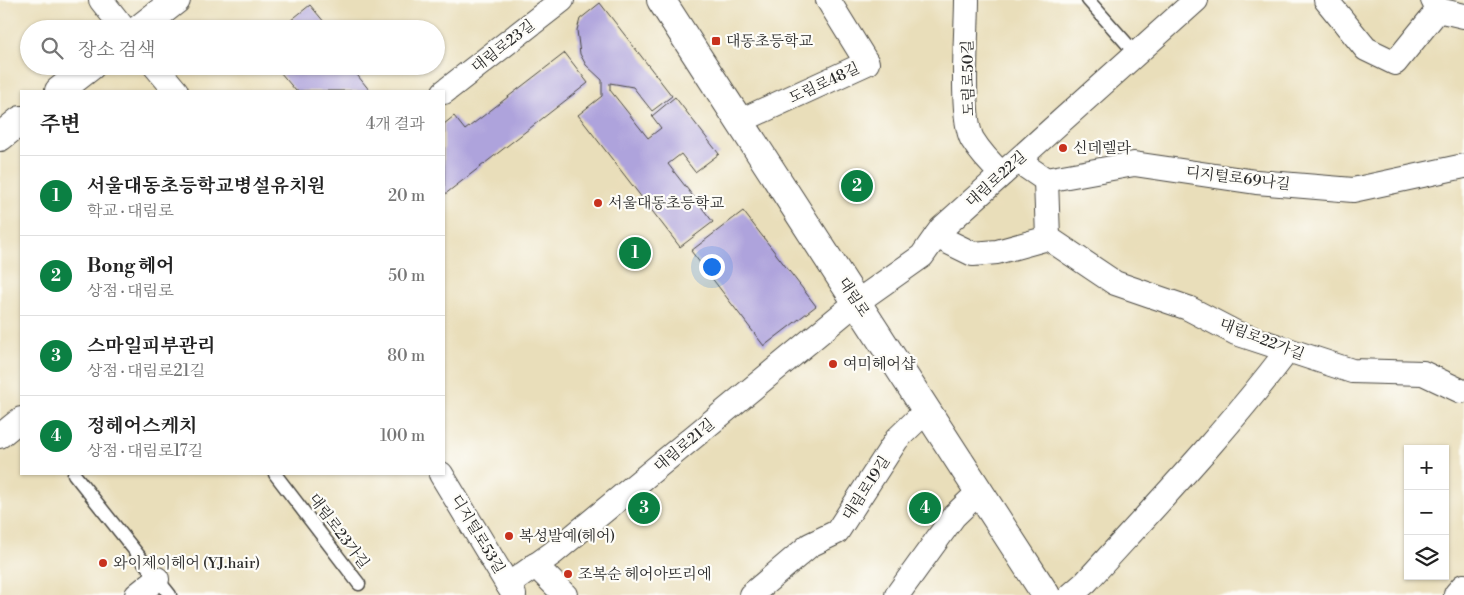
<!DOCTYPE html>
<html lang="ko">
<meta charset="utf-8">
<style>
:root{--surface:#fff;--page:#f6f6f6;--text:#222;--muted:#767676;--line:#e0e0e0;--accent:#0b8043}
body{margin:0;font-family:"Libre Bodoni","Noto Serif KR",serif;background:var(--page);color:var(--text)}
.controls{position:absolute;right:15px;bottom:15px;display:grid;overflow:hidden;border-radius:0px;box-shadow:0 1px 4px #0004}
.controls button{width:45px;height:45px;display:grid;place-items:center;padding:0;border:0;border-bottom:1px solid var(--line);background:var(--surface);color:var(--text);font:25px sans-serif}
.you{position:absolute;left:711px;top:266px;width:18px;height:18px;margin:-12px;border:4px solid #fff;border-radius:50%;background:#1a73e8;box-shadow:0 0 0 8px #1a73e833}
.badge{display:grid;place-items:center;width:32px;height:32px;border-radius:50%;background:var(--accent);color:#fff;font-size:16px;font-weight:700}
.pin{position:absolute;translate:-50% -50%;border:2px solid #fff;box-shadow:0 1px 5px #0006}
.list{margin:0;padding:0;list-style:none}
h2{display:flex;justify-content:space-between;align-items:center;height:65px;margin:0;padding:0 20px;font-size:21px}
h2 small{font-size:16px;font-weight:400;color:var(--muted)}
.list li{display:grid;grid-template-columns:32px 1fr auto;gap:15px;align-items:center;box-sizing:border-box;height:80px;padding:0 20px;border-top:1px solid var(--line)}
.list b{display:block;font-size:19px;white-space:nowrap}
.list p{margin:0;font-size:16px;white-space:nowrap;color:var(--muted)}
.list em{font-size:16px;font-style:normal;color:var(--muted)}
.icon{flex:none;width:28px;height:28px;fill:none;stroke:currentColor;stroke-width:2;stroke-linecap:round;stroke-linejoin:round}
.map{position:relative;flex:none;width:1464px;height:595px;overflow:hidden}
.search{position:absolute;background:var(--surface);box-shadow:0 1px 4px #0004;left:20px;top:20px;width:425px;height:55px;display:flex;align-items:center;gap:12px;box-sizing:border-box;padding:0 18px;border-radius:28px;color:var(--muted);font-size:19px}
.panel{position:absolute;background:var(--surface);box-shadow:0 1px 4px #0004;left:20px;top:90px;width:425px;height:385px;border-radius:0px}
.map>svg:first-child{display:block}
.building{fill:#aea3dc}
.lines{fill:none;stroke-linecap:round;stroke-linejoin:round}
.service-casing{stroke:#484640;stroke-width:15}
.minor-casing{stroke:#484640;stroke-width:26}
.tertiary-casing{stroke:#484640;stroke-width:30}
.secondary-casing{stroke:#484640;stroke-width:30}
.service{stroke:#fff;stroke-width:12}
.minor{stroke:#fff;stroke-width:24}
.tertiary{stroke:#fff;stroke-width:28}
.secondary{stroke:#fff;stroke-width:28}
.poi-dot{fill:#c8321e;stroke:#fdfcf7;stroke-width:2}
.labels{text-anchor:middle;stroke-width:4.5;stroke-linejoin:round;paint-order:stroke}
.poi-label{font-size:15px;fill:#2b2b2b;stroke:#fdfcf7;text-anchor:start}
.street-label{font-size:15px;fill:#2b2b2b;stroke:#fdfcf7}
</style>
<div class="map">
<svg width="1464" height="595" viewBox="0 0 1464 595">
<rect width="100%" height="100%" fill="#fdfcf7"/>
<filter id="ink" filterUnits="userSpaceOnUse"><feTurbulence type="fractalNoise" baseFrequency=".02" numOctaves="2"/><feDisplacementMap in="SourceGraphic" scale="10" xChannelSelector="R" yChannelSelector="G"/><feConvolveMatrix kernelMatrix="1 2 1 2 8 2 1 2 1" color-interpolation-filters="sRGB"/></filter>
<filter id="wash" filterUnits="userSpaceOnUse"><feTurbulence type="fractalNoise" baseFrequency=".0096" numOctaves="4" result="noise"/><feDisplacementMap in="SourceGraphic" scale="20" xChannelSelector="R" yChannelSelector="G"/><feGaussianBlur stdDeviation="1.12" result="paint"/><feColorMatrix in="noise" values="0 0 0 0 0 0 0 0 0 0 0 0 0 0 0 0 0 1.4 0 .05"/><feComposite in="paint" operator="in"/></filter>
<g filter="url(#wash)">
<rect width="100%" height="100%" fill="#e9deba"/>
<g id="blocks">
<!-- building -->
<g class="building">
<path d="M600,3L672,96L652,111L633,87L610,83V90L648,138L661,128L652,116L675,97L719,154L695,172L681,154L668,164L713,222L680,247L578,115L602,96V80L586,65L580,54L577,30L580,19Z"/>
<path d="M310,5L330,29H280Z"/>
<path d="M565,53L588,83L444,195V124L454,116L465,130Z"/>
<path d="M275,66H350L370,91H296Z"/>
<path d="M743,211L816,306L764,346L691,251Z"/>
</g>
</g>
</g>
<g filter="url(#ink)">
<use href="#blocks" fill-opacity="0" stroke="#484640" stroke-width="1"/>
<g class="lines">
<!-- service casing -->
<g class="service-casing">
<g id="service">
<path d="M1088,0L1136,54"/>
<path d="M74,474L170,595"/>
<path d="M275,474L359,584"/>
</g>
</g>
<!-- minor casing -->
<g class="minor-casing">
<g id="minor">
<path d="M101,0L124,29"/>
<path d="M967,0C967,30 960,115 972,139C980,152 991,164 1002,174"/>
<path d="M1326,0L1366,49L1395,63L1438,10L1433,0"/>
<path d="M1438,10L1464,16"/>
<path d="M155,66L176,91"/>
<path d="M444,92L562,0"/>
<path d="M740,121L867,63L828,0"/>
<path d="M1018,161L1046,180L1134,164L1256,182L1353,190L1464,166"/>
<path d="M1046,180L1048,238"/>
<path d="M936,236L973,254L997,252L1048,238L1115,283L1188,308L1236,333L1352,371L1423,373L1461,391"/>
<path d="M0,436L21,419"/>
<path d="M441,474L514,595"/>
<path d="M535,565L565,595"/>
<path d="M508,585L553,553L857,302L922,256L941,229L1196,0"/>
<path d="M137,595L157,579"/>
<path d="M751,595L810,545L837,532L897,439L927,410"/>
<path d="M897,595L954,516L979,492"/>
<path d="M1071,595L1086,582C1155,506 1226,432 1288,350"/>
</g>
</g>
<!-- tertiary casing -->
<g class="tertiary-casing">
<g id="tertiary">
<path d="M661,0L1046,595"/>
<path d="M139,29L176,0"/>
<path d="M59,91L91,66"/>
<path d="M0,137L21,120"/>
</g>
</g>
<!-- secondary casing -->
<g class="secondary-casing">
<path id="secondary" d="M1458,595L1464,588"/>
</g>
<!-- service -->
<use href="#service" class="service"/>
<!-- minor -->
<use href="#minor" class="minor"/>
<!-- tertiary -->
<use href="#tertiary" class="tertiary"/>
<!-- secondary -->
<use href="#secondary" class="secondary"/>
</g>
</g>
<!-- markers -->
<g class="poi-dot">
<rect x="711" y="36" width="10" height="10" rx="2.5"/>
<circle cx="1063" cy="148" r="5"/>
<circle cx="598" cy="203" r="5"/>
<circle cx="833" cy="364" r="5"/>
<circle cx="509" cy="536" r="5"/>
<circle cx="103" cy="563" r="5"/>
<circle cx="568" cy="574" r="5"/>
</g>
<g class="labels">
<!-- poi labels -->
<g class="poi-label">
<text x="726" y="46">대동초등학교</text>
<text x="1073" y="153">신데렐라</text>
<text x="608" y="208">서울대동초등학교</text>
<text x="843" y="369">여미헤어샵</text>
<text x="519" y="541">복성발예(헤어)</text>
<text x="113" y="568">와이제이헤어 (YJ.hair)</text>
<text x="578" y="579">조복순 헤어아뜨리에</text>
</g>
<!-- street labels -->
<g class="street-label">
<text transform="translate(503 46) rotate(-38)" y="5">대림로23길</text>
<text transform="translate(968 78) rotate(-91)" y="5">도림로50길</text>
<text transform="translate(824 83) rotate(-25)" y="5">도림로48길</text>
<text transform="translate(1238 178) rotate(7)" y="5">디지털로69나길</text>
<text transform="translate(996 179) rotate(-42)" y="5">대림로22길</text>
<text transform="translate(854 297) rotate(57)" y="5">대림로</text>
<text transform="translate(1262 339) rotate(21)" y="5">대림로22가길</text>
<text transform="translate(684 445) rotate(-40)" y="5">대림로21길</text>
<text transform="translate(866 488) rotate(-57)" y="5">대림로19길</text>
<text transform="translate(339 531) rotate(53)" y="5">대림로23가길</text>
<text transform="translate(478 534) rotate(59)" y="5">디지털로53길</text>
</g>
</g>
</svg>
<div class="controls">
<button>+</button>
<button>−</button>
<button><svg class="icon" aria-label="layers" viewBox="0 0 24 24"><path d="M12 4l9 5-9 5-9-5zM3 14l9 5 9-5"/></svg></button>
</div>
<div class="you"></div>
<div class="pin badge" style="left:635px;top:253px">1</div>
<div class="pin badge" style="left:857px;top:186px">2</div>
<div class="pin badge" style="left:644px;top:508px">3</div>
<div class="pin badge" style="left:925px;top:508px">4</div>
<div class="search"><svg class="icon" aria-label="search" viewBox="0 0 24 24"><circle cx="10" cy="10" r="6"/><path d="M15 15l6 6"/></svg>장소 검색</div>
<section class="panel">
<h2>주변<small>4개 결과</small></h2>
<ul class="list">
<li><span class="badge">1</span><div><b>서울대동초등학교병설유치원</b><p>학교 · 대림로</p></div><em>20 m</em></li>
<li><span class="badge">2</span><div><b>Bong 헤어</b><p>상점 · 대림로</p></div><em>50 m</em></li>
<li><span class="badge">3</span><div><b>스마일피부관리</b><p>상점 · 대림로21길</p></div><em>80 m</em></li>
<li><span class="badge">4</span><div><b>정헤어스케치</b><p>상점 · 대림로17길</p></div><em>100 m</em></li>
</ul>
</section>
</div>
